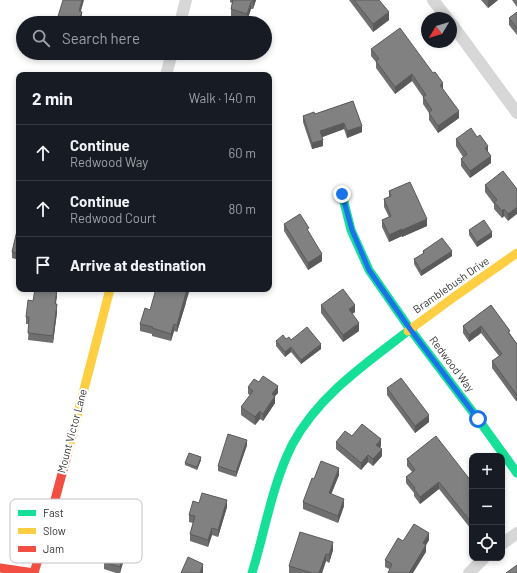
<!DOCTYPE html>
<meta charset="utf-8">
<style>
:root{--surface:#171b24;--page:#242831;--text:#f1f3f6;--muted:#9ea1a6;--line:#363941}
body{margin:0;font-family:Barlow,sans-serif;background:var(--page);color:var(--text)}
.controls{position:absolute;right:12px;bottom:12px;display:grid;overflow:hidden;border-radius:8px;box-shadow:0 2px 6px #0003}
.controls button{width:36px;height:36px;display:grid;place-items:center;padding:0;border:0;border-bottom:1px solid var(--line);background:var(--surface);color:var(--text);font:20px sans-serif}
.compass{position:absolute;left:421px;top:12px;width:36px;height:36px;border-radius:50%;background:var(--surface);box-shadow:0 2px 6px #0003;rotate:232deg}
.stop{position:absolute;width:12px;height:12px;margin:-9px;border:3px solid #1a73e8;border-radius:50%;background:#fff}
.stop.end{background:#1a73e8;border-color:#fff;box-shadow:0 1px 4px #0008}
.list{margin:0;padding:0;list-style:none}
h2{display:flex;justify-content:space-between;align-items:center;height:52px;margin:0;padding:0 16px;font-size:17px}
h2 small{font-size:13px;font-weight:400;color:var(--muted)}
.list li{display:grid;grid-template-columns:26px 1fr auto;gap:12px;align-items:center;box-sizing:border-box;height:56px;padding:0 16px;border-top:1px solid var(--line)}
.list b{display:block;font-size:15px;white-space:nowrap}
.list p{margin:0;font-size:13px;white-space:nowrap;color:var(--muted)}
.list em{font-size:13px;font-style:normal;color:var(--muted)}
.icon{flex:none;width:22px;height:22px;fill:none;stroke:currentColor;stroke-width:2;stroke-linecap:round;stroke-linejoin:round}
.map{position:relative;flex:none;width:517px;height:573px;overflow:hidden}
.search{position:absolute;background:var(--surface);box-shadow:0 2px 6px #0003;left:16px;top:16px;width:256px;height:44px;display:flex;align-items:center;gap:10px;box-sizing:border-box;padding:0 14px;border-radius:22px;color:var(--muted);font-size:15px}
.panel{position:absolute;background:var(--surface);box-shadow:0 2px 6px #0003;left:16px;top:72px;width:256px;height:220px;border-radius:8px}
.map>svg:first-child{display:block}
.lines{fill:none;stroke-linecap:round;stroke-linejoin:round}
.street{stroke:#d7d7d7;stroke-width:12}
.fast{stroke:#16e098;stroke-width:9}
.slow{stroke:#ffcf43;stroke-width:9}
.jam{stroke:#f24e42;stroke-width:9}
.wall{fill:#6f6f6f}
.shaded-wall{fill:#5a5a5a}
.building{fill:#818181;stroke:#5a5a5a}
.route{stroke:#1a73e8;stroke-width:5}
.labels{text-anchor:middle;stroke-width:4;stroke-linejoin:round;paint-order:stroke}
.street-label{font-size:11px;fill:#333;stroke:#fff}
.key{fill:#fff;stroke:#c2c2c2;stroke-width:1}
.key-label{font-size:11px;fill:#333}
</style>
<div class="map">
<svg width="517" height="573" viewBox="0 0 517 573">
<rect width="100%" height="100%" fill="#fff"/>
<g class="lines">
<!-- street -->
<g class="street">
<path d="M433,0L447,18"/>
<path d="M180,23L186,0"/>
<path d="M451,23L517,113"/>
<path d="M166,75L172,53"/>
<path d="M502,544L517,533"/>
<path d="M469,573L484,558"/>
</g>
<!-- fast -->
<g class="fast">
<path d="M342,194L351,230L369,270L410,329L478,419L517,473"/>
<path d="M252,573C265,531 272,485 292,445C318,396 365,364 408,331"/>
</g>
<!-- slow -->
<g class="slow">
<path d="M408,331L454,297L517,253"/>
<path d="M67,455L110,289"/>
</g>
<!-- jam -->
<path class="jam" d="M0,568L34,573L52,511L67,455"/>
</g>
<!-- wall -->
<g class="wall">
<path d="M230,0H256L253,9H251L247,21L231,16V9L232,3L230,2Z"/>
<path d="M349,0H379L389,20L373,32Z"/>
<path d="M481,0H498L488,8Z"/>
<path d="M512,0H517V7Z"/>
<path d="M517,12V35L509,25V18Z"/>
<path d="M371,49L443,89L459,118L438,133L429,120V113L423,104V97L412,81L395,94L376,68V62L371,56Z"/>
<path d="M50,53H67L65,58Z"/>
<path d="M353,101L362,132L347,138L344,129L322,137L323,146L312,149L303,122V116L315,114Z"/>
<path d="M456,139L488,152L491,163L470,178L461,166V159L463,157L456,146Z"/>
<path d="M485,185L517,189L508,221L504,216L502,218L494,209V204L485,192Z"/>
<path d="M389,191L427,226L402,237V236L389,242L382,227V220L389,217L384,207V199L389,197Z"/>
<path d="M19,222V260L12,258V252Z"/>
<path d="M284,224L309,232L322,261L308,270L284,231Z"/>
<path d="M469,230L492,237L477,247L469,235Z"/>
<path d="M423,251L452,256L421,276L414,264V259L423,254Z"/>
<path d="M57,296L55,304L57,312L53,343L28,340L29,324H26V317L33,301Z"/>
<path d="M186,301V303L177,332L174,331L171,341L152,336V334L140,331V324Z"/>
<path d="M321,305L355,312L352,314L359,331L343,342L321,313Z"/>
<path d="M491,305L517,344L516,401L492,368V361L499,356L481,333L469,342L463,333V326Z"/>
<path d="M286,339L291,340L321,349L301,364L291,352L285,357L276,346V341Z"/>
<path d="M259,382L278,393L275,396V403L263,421L260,419L255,425L241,415V407L250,395L248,394V387Z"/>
<path d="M387,388L429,422L415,433L387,395Z"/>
<path d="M352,436L381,446L380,448L382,456L373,466L368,462L361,470L336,449V442Z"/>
<path d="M247,445L236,477L218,471V466Z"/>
<path d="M407,459L471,481V480V529L439,489L420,504L414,496V493L406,483V477L412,472L407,466Z"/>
<path d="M201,460L197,470L185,465V463Z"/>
<path d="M339,475L331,494L344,506L338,523L303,509V502L314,479Z"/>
<path d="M199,503L227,507L218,537L212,535L208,547L190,541V534L193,523L189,522V515Z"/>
<path d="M108,536L128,545L120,573H116L104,569V563L88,558V551Z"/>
<path d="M429,540L426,545V552L389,569L385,567V560L403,541Z"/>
<path d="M333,550L329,563L326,561L322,573H289V566Z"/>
</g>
<!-- shaded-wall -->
<g class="shaded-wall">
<path d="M82,0H84L79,18V11Z"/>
<path d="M253,0H256L253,9Z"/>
<path d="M489,0H498L488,8V1Z"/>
<path d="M251,2V9L247,21V14Z"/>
<path d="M82,12V19L80,23H78Z"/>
<path d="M389,12V20L373,32V24Z"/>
<path d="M412,74V81L395,94V87Z"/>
<path d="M443,83V90L440,85Z"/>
<path d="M459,111V118L438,133V126Z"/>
<path d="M344,123V129L320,138V131Z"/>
<path d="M362,126V132L347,138V131Z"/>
<path d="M323,140V146L312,149V143Z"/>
<path d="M488,146V153L485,148Z"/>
<path d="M491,156V163L470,178V171Z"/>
<path d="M517,207V214L508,221V214Z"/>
<path d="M504,209V216L502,218V211Z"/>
<path d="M427,219V226L402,237V230Z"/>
<path d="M402,229V236L389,242V235Z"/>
<path d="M492,232V237L477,247V242Z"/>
<path d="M452,251V256L421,276V271Z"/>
<path d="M322,254V261L308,270V263Z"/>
<path d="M57,289V296L55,311V304Z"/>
<path d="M187,289H190L177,332V325Z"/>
<path d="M57,304V312L53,343V336Z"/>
<path d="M355,305V312L349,316V309Z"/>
<path d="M359,323V331L343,342V335Z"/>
<path d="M174,324V331L171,341V334Z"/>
<path d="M481,326V333L469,342V335Z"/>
<path d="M321,344V349L301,364V360Z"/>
<path d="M291,347V352L285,357V352Z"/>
<path d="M278,386V393L275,396V403L263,421V414L272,394Z"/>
<rect x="516" y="394" width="1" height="7"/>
<path d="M260,411V419L255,425V417Z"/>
<path d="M429,415V422L415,433V426Z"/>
<path d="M381,439V446L376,452V445Z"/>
<path d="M247,440V445L236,477V472Z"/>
<path d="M382,449V456L373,466V459Z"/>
<path d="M368,455V462L361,470V463Z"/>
<path d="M201,457V460L197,470V467Z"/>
<path d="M339,468V475L329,500V493Z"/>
<path d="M439,482V489L420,504V497Z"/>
<path d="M344,499V506L338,523V516Z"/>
<path d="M227,500V507L218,537V530Z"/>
<path d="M471,522H472V528L471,529Z"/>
<path d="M212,528V535L208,547V540Z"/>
<path d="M429,533V540L426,545V552L413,573H409L423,543Z"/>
<path d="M128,538V545L120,573V567Z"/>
<path d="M333,542V550L329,563V555Z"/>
<path d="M326,554V561L322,573H319Z"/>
<path d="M203,564V573H200Z"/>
</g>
<!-- building -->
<g class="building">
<path d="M63,0H82L79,11L82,12L78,23H56Z"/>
<path d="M233,0H253V2H251L247,14L231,9Z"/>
<path d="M354,0H379L389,12L373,24Z"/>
<path d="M517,12V28L509,18Z"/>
<path d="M400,28L433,73L435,72L443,83L440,85L459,111L438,126L429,113L432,110L423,97L426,95L412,74L395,87L376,61L379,59L371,49Z"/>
<path d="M353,101L362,126L347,131L344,123L320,131L323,140L312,143L303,116L314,112L315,114Z"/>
<path d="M471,128L477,137L480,135L488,146L485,148L491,156L470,171L461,159L467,154L456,139Z"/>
<path d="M503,171L517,189V207L508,214L504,209L502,211L494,202L497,200L485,185Z"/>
<path d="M410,182L427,219L402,230V229L389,235L382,220L391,216L384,199L391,196L389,191Z"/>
<path d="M300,214L309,228L307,229L322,254L308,263L284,224Z"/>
<path d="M484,220L492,232L477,242L469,230Z"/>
<path d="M19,222V254L12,252Z"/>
<path d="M442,238L452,251L421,271L414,259L424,253L423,251Z"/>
<path d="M35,289H57L55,304H57L53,336L28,333L29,317H26L28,300L33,301Z"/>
<path d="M156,289H187L177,325L174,324L171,334L152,328L153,327L140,324L145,308L150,310Z"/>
<path d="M343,289L355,305L349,309L359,323L343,335L321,305Z"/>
<path d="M491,305L510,331L508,332L517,344V394H516L492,361L502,354L481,326L469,335L463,326Z"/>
<path d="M307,327L321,344L301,360L291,347L285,352L276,341L283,335L286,339L289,337L291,340Z"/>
<path d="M263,376L278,386L272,394L275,396L263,414L260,411L255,417L241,407L253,391L248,387L254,379L259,382Z"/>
<path d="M401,378L429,415L415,426L387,388Z"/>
<path d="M362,424L381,439L376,445L382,449L373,459L368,455L361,463L336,442L345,431L352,436Z"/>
<path d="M228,434L247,440L236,472L218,466Z"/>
<path d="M436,436L471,481V480L472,481V522H471L439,482L420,497L414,489L415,488L406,477L415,470L407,459Z"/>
<path d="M189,453L201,457L197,467L185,463Z"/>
<path d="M321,461L339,468L329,493L344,499L338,516L303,502L312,478L314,479Z"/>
<path d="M202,493L227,500L218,530L212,528L208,540L190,534L195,516L189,515L193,501L199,503Z"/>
<path d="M414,524L429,533L423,543L426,545L409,573H388L392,564L385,560L398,538L403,541Z"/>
<path d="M93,532L108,536L109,533L128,538L120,567L104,562L106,556L88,551Z"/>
<path d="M300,532L333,542L329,555L326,554L319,573H312L289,566Z"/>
<path d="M188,557L203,564L200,573H181Z"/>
<path d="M517,565V573H506Z"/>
</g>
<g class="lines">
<!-- route -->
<path class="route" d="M342,194L352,230L369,270L410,329L478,419"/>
</g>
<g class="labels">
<!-- street labels -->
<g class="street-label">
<text transform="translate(451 285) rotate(-35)" y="4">Bramblebush Drive</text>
<text transform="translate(452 364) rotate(53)" y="4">Redwood Way</text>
<text transform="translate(72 431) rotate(-75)" y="4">Mount Victor Lane</text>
</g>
</g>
<!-- legend -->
<rect x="10" y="499" width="132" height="64" rx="6" class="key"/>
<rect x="18" y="510" width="18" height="6" fill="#16e098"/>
<rect x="18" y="528" width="18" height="6" fill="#ffcf43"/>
<rect x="18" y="546" width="18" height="6" fill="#f24e42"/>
<g class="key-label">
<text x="43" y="517">Fast</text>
<text x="43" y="535">Slow</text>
<text x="43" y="553">Jam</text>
</g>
</svg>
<div class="controls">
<button>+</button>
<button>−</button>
<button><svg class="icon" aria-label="locate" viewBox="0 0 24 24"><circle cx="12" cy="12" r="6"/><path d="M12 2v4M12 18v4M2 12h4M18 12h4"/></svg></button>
</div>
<svg class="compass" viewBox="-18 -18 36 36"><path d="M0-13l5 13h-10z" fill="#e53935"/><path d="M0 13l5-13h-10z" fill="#9ea1a6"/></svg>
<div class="stop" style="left:478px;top:419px"></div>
<div class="stop end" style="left:342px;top:194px"></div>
<div class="search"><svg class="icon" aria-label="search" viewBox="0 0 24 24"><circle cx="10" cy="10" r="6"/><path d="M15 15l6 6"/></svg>Search here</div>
<section class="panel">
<h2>2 min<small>Walk · 140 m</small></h2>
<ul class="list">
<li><svg class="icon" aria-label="ahead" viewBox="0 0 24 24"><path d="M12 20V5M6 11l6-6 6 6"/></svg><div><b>Continue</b><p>Redwood Way</p></div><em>60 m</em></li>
<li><svg class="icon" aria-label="ahead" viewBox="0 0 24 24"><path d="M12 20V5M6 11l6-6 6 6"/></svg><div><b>Continue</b><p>Redwood Court</p></div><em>80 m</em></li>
<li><svg class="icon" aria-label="arrive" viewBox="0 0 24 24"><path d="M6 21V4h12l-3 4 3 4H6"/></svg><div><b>Arrive at destination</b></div></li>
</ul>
</section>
</div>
